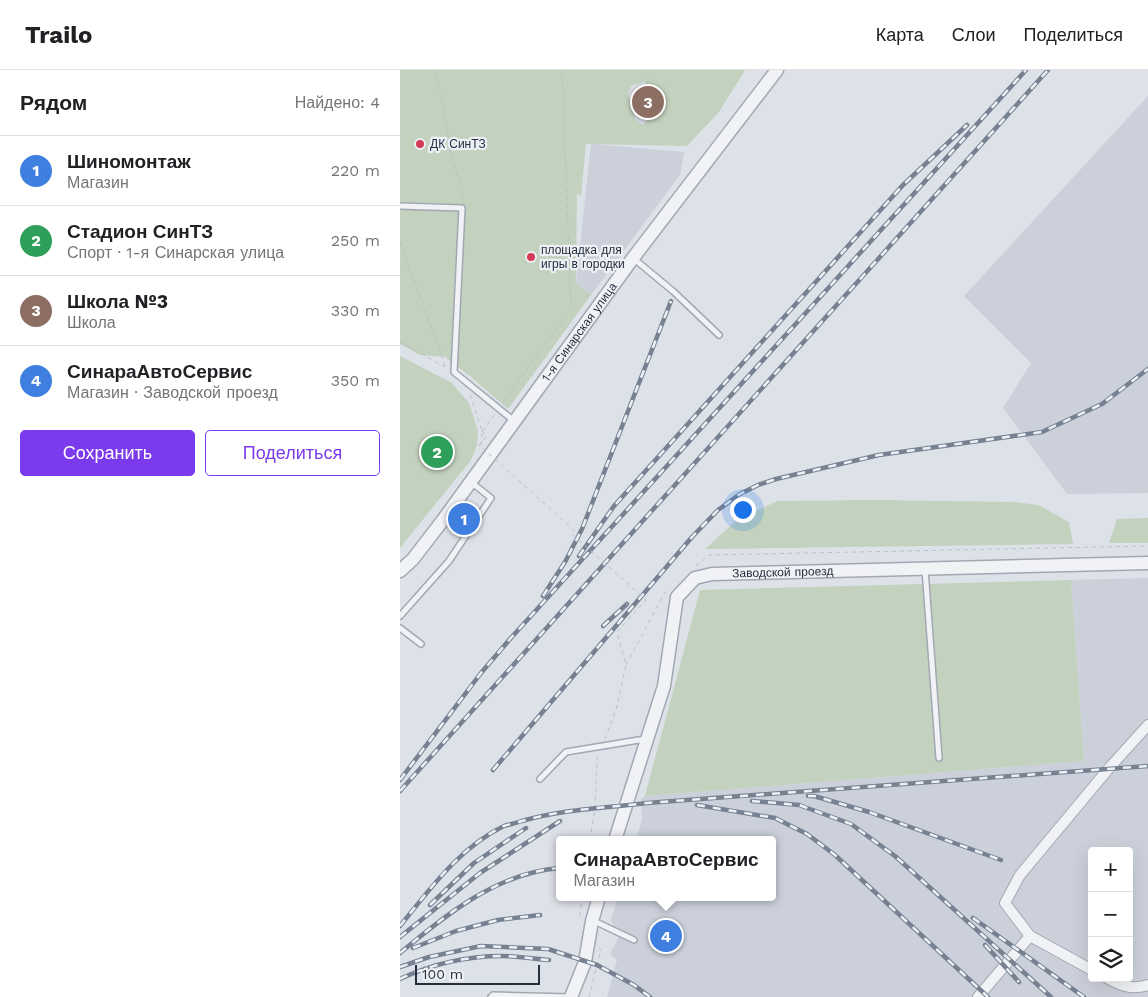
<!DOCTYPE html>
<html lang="ru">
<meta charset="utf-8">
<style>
:root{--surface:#fff;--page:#f2f2f2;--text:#202124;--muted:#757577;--line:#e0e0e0;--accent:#7c3aed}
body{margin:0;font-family:"Work Sans",sans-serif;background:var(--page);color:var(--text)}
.controls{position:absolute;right:15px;bottom:15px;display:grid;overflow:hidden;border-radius:5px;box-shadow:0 5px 20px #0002}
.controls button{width:45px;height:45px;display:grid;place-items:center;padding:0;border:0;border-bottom:1px solid var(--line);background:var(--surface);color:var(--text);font:25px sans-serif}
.scale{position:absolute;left:15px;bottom:12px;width:125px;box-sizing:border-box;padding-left:5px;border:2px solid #262f3f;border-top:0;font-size:14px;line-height:18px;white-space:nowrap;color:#262f3f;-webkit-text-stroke:4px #edf0f5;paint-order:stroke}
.you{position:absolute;left:342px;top:439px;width:18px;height:18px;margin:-12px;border:4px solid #fff;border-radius:50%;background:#1a73e8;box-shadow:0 0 0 8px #1a73e833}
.badge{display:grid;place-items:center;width:32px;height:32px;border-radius:50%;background:var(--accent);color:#fff;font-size:16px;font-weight:700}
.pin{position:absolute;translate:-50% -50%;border:2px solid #fff;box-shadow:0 1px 5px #0006}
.popup{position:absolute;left:156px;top:766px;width:220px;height:65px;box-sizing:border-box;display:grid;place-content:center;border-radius:5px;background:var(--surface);filter:drop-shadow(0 1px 4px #0005);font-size:16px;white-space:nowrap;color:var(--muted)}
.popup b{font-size:19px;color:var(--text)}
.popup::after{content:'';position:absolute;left:50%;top:100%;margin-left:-10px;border:10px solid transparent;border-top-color:var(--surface)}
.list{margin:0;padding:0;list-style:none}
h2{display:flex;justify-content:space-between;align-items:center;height:65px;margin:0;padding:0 20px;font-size:21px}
h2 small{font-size:16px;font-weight:400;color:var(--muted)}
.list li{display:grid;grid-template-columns:32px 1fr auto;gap:15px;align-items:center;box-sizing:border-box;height:70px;padding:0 20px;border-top:1px solid var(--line)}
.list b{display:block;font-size:19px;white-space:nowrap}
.list p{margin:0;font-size:16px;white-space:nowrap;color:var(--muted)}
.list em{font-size:16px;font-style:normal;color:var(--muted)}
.actions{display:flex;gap:10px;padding:15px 20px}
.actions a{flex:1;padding:11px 0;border:1px solid var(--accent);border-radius:5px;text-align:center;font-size:18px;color:var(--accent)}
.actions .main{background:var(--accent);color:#fff}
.icon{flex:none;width:28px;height:28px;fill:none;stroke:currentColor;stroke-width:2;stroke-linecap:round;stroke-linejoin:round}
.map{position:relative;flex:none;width:748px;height:927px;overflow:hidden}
header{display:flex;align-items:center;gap:30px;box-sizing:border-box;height:70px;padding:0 25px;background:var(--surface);border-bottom:1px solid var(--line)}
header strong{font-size:24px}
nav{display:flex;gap:28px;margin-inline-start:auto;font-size:18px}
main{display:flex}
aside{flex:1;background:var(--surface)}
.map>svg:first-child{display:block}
.built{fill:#cbd0da;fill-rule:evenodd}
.green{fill:#c3d2be;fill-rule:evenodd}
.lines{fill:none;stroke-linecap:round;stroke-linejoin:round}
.service-casing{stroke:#a2a8b2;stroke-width:8}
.minor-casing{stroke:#a2a8b2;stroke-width:12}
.tertiary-casing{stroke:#a2a8b2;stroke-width:15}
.path{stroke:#bbbfc6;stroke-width:1;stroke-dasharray:4 4;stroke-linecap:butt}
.service{stroke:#f0f2f6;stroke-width:5}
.minor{stroke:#f0f2f6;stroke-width:10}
.tertiary{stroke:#f0f2f6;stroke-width:12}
.rail-casing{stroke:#768192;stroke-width:4.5}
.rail{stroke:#edf0f5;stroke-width:2.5;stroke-dasharray:8;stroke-linecap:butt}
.path-bridge{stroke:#bbbfc6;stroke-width:1;stroke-dasharray:4 4;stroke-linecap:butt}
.poi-dot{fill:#d43b54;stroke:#edf0f5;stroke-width:2}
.labels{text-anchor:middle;stroke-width:4.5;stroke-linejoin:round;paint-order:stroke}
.poi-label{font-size:12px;fill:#262f3f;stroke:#edf0f5;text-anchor:start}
.street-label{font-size:12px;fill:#262f3f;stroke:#edf0f5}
</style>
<header>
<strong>Trailo</strong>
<nav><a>Карта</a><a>Слои</a><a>Поделиться</a></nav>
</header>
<main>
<aside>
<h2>Рядом<small>Найдено: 4</small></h2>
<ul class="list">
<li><span class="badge" style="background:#3f7fe0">1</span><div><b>Шиномонтаж</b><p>Магазин</p></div><em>220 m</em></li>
<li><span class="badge" style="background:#2e9e5b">2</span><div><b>Стадион СинТЗ</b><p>Спорт · 1-я Синарская улица</p></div><em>250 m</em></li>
<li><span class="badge" style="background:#8d6e63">3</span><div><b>Школа №3</b><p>Школа</p></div><em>330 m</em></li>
<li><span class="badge" style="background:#3f7fe0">4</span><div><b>СинараАвтоСервис</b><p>Магазин · Заводской проезд</p></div><em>350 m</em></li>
</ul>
<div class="actions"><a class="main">Сохранить</a><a>Поделиться</a></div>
</aside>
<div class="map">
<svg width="748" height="927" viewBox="0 0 748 927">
<rect width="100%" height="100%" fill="#dde1e8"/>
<!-- built -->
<g class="built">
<path d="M748,26V423L667,424L603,338L631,293L564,226Z"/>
<path d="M191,74L284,82L280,105L191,225L176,213Z"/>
<path d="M748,508V927H207L217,890L210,884L219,867L211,850L218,827H372V770H236L242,749L241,729L245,726L684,691L671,510ZM692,781H729V908H692Z"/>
</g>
<!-- green -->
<g class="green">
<path d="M0,0H345L319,42L287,76L186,74L181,126L177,123L176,213L191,225L108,339L71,307L45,287L20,285L0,274ZM245,11C250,27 256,41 243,55L235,50L233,37L228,25L231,16Z"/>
<path d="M0,286L52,313L69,333L78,361L77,375L71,390L0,478Z"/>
<path d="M476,430L613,432L638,435L669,452L673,474L305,479L339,448L378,431Z"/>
<path d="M748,448V473H709L717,449Z"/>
<path d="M671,510L684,691L245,726L300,520Z"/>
</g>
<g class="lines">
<!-- service casing -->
<g class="service-casing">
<g id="service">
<path d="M0,136L62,138L54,302L114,351"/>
<path d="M233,188L274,222L319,265"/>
<path d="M525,499L539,688"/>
<path d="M0,546L49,491L91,428L71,412"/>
<path d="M0,558L21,574"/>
<path d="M140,709L166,682L245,669"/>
<path d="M194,851L234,870"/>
<path d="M91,927L93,925L170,927"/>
</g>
</g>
<!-- minor casing -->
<g class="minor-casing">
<g id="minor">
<path d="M692,900L630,866L605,833L620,805L710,697L748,655"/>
<path d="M707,908C721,916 732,920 748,915"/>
<path d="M578,927L630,866"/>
</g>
</g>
<!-- tertiary casing -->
<g class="tertiary-casing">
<g id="tertiary">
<path id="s1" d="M0,501L13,489L43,450L233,188L377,0"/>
<path id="s2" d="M215,770L264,616L277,527L295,508L312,504L748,493"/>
<path d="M171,927L185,892L192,851L199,827"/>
</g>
</g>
<!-- path -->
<g class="path">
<path d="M36,0L51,85L63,124L62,131"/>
<path d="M0,172L46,298"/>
<path d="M0,272L45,297"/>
<path d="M70,325L82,361L81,379"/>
<path d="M103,332L171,239L162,0"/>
<path d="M82,361L95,344"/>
<path d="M296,496L309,485L748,476"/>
<path d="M226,595L264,524L268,520"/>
<path d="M205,669L216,640L226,595L217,562L246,530"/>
<path d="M190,770L195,738L197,688L199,684"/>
<path d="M181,846L180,844L182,827"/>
<path d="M189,927L201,880L199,878"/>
</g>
<!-- service -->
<use href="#service" class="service"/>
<!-- minor -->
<use href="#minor" class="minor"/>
<!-- tertiary -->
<use href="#tertiary" class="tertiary"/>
<!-- rail casing -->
<g class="rail-casing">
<g id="rail">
<path d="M179,486L214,436L503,115L567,55"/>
<path d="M143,526L165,492L182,459L271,231"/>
<path d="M203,556L227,534"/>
<path d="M93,700L292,467L318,440L340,424L358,415L376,409L479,385L642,362L702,334L748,299"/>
<path d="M0,710L81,603L110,569L626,0"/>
<path d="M0,721L648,0"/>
<path d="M408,726H414L469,742L601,790"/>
<path d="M352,731L399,735L451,754L495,786L651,927"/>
<path d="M297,735L375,748L407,764L435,785L588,927"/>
<path d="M30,835L74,793L126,758"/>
<path d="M573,848L684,927"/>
<path d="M0,856C30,819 60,777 104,756C110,754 117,753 122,751C163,739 205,738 247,733L748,696"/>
<path d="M0,867L80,803L160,751"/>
<path d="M585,875L619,912"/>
<path d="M13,878L56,861L98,850L140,845"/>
<path d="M0,883C47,844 97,803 160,798"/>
<path d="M0,897L29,887L81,876L148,879L197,895L234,915L250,927"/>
<path d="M0,909C32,894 67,886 102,886C118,886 134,889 149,890"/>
</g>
</g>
<!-- rail -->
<use href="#rail" class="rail"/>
<!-- path-bridge -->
<path class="path-bridge" d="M82,361L87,366L79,375L174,460L172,464L246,530"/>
</g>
<!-- markers -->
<g class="poi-dot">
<circle cx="20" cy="74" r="5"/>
<circle cx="131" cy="187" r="5"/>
</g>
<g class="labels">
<!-- poi labels -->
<g class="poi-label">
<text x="30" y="78">ДК СинТЗ</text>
<text x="141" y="184">площадка для<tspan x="141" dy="14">игры в городки</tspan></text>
</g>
<!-- street labels -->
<g class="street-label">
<text dy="4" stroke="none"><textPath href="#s1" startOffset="299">1-я Синарская улица</textPath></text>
<text dy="4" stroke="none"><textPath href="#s2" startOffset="366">Заводской проезд</textPath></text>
</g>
</g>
</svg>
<div class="controls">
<button>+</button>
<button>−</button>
<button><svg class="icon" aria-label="layers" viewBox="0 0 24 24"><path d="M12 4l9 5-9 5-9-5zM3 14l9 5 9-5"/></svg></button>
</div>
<div class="scale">100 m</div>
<div class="you"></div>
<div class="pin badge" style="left:64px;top:449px;background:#3f7fe0">1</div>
<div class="pin badge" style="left:37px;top:382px;background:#2e9e5b">2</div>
<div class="pin badge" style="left:248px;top:32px;background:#8d6e63">3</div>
<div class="pin badge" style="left:266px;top:866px;background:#3f7fe0">4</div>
<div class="popup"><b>СинараАвтоСервис</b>Магазин</div>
</div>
</main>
